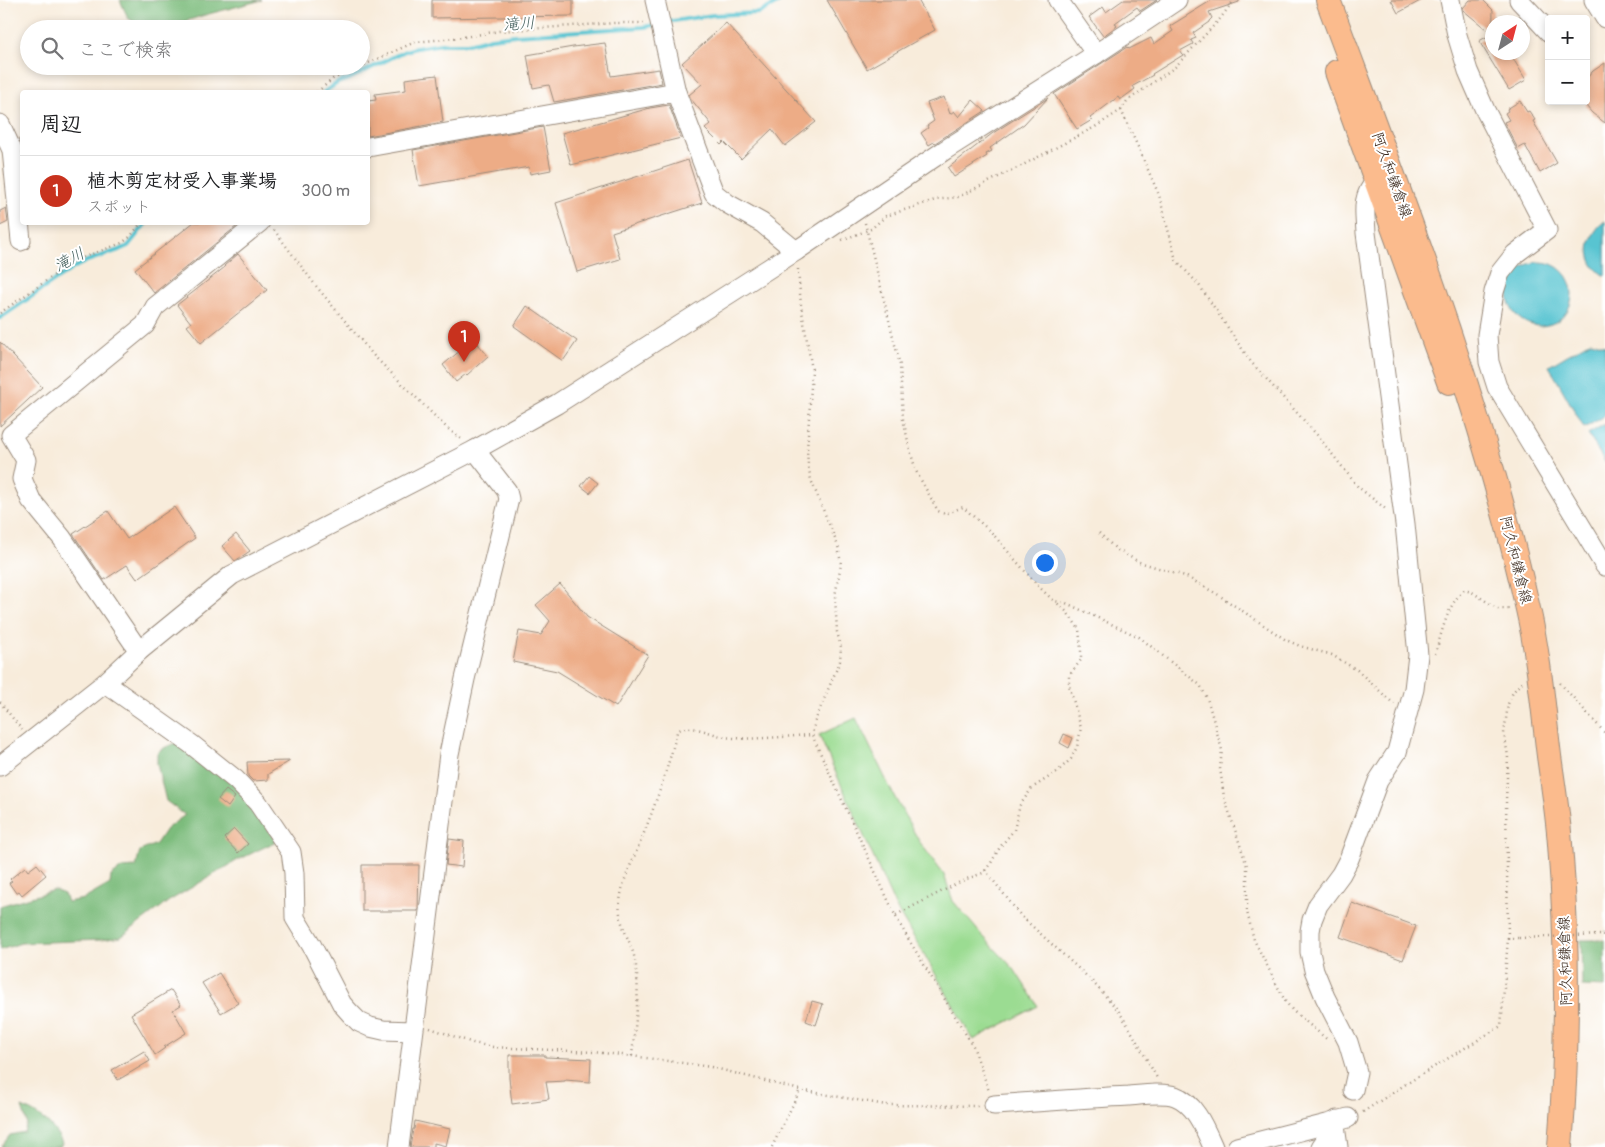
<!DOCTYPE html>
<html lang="ja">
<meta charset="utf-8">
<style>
:root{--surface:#fff;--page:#f2f2f2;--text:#202124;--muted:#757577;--line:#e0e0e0;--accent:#c8321e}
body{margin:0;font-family:Pangolin,"Klee One",sans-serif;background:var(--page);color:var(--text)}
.controls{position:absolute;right:15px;top:15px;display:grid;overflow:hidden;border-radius:5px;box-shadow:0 2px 8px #0003}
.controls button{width:45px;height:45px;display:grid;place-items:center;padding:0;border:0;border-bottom:1px solid var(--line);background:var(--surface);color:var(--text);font:25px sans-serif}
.compass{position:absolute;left:1485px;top:15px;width:45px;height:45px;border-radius:50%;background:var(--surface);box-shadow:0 2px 8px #0003;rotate:36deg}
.you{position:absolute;left:1044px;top:562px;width:18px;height:18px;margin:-12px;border:4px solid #fff;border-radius:50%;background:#1a73e8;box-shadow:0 0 0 8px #1a73e833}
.badge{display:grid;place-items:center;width:32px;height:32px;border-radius:50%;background:var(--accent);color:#fff;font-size:16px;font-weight:700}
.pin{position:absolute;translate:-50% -41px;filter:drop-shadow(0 1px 2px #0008)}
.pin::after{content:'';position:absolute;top:26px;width:18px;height:15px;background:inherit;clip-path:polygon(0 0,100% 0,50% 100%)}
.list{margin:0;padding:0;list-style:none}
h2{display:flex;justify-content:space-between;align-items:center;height:65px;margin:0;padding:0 20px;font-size:21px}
h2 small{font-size:16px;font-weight:400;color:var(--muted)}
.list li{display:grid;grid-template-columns:32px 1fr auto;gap:15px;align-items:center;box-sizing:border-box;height:70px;padding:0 20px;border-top:1px solid var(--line)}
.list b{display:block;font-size:19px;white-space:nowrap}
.list p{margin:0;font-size:16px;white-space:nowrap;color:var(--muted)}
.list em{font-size:16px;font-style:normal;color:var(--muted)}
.icon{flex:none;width:28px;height:28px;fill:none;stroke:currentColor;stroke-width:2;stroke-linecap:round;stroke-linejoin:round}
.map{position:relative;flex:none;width:1605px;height:1147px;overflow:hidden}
.search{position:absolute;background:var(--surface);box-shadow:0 2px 8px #0003;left:20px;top:20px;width:350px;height:55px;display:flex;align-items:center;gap:12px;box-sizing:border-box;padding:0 18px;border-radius:28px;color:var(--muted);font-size:19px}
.panel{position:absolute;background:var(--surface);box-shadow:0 2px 8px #0003;left:20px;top:90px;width:350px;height:135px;border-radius:5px}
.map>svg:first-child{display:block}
.green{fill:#9bdc92;stroke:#6b8358}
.forest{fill:#7cbc7c;stroke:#5c734d}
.water{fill:#58c4d1;stroke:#4a7778}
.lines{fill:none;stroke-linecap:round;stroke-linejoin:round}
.stream{stroke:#58c4d1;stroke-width:4}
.building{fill:#edac86}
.minor-casing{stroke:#9a8b7c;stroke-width:21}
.major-casing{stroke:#9a8b7c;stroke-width:26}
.path{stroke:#9a8b7c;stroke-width:2.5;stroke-dasharray:1 4;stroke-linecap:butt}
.minor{stroke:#fff;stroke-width:19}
.major{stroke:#fbbb8d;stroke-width:24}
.path-bridge{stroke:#9a8b7c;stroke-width:2.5;stroke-dasharray:1 4;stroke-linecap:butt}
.labels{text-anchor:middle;stroke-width:4;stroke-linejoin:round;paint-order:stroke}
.street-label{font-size:15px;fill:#3b2a1e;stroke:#fff}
.water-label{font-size:16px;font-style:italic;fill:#45605d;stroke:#fff}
</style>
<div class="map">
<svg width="1605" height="1147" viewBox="0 0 1605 1147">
<rect width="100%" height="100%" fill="#fff"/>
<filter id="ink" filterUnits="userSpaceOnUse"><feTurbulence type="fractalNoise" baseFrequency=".02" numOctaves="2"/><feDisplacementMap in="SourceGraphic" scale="10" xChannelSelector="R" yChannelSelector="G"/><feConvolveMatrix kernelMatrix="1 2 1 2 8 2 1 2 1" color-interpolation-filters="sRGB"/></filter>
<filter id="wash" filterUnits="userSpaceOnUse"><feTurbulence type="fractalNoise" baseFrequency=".0096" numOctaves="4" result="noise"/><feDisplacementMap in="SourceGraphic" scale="20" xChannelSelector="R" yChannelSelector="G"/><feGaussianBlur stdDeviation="1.12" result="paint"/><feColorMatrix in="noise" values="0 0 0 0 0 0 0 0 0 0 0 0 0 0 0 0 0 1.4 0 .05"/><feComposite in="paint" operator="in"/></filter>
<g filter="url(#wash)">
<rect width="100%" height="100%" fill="#f8ecdb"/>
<!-- green -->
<path class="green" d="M856,718L894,796L919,841L944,875L953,901L980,933L1014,969L1038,1006L973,1040L924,954L896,908L819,735Z"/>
<!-- forest -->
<g class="forest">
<path d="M120,0H262L205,15L161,29H145L128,18Z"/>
<path d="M179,741L236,786L277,841L238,860L169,901L121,937L101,940L21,943L0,950V906C18,900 37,896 54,890L64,894L67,902L84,899L110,884L111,876L122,868L136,867L140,851L156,844L166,829L185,815L166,801L157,764V753C163,747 172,745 179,741Z"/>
<path d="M1581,940H1605V987L1582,986Z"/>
<path d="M22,1107C39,1114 55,1126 62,1143L60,1147H1L10,1135L24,1132L27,1123Z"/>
</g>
<!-- water -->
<g class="water">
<path d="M1605,221V276C1582,263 1586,235 1605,221Z"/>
<circle cx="1540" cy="294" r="32"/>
<path d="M1591,341L1605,345V416L1584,428L1549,366Z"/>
<path d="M1605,424V462L1588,434Z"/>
</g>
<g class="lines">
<!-- stream -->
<g class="stream">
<path d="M666,22L713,15L759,13L783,0"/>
<path d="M324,92L339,82L349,79L405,51L416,48L442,44H468L491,38L515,35L644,27L654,25"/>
<path d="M0,318L73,268L87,261L119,250L128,246L147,222"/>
</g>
</g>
<g id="blocks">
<!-- building -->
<g class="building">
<path d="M432,0H573V16L432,18Z"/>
<path d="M827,0H918L935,30L867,69Z"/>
<path d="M1123,0H1157L1140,11L1137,7L1115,23L1117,26L1103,36L1089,17L1103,7L1106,12Z"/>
<path d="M1212,0H1239V2L1209,12L1212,18L1209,21V22L1193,33L1196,38L1191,40L1193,44L1180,51L1183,55L1152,74L1153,75L1133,86L1135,89L1120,100L1118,97L1090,118L1092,120L1077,129L1054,94L1127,47L1129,49L1151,38L1154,44L1173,31L1170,26Z"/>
<path d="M1391,0H1422L1398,13Z"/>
<path d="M1470,0H1483L1493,10L1492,52H1509L1526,80L1509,90L1479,41L1492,34L1463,10V8Z"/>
<path d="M726,23L816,122L785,146L772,129L741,159L724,142L721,145L705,129L711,124L691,99L689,95L702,84L682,63Z"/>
<path d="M605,43L611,76L659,69L662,83L554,102L549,85L533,88L527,55L573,47Z"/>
<path d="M1605,63V123L1592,113L1586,106V79L1593,71Z"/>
<path d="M437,75L443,122L368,136V101L376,100L375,94L406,90L405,79Z"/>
<path d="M944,97L950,114L954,111L959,117L973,100L985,111L935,143L934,142L929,145L921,133L928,128L927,126L934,121L927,103Z"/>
<path d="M1048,98L1024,124L990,148L992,151L986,154L987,156L954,177L948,168L993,133Z"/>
<path d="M1520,101L1527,112L1529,111L1535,120L1533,121L1557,163L1540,173L1525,145L1518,149L1504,122L1509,120L1505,113L1508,111L1507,109Z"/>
<path d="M669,105L681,138L571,165L562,133L650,108Z"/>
<path d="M543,127L551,170L530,174L529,167L419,186L413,150Z"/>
<path d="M688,160L702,203L612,232L620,259L577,272L556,203Z"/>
<path d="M6,208L8,222L0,226V211Z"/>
<path d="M194,222H242L154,293L135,269Z"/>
<path d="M238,254L267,290L201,343L187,326L191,323L177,305L225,267L224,266Z"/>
<path d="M527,306L577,341L563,361L514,326Z"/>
<path d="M474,339L488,356L467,375L466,374L456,382L443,365Z"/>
<path d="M0,342L42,387L0,426Z"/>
<path d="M589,476L598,483L590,493L581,486Z"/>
<path d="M174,507L195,538L137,579L127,565L104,580L73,534L108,511L127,539Z"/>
<path d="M236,534L250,551L235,561L222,546Z"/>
<path d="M560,584L587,617L648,655L616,707L557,671L513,662L519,631L541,635L550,621L536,605Z"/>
<path d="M1064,734L1073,738L1069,748L1060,743Z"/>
<path d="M290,761L268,774V780L253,781L248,776L247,762Z"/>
<path d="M226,790L235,797L228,807L218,799Z"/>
<path d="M234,829L248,844L238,853L224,838Z"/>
<path d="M449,839L464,841L462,867L446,865Z"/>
<path d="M37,864L46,875L22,895L19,891L16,893L9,883L12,881L10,879L25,867L28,871Z"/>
<path d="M362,865H419L418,911H362Z"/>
<path d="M1352,903L1416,926L1403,960L1340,937Z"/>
<path d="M219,973L238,1003L221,1013L202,983Z"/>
<path d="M171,990L181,1005L173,1010L186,1033L164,1047L165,1048L155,1055L131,1014Z"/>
<path d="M812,1001L823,1004L816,1025L806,1021Z"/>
<path d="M144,1051L150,1061L118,1080L112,1070Z"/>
<path d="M509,1055H545V1057L591,1059L590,1082L565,1080V1081L546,1082L549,1099L512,1104L509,1078Z"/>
<path d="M415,1121L450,1129L446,1146L434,1143V1147H410L413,1129H414Z"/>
</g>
</g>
</g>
<g filter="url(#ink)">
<use href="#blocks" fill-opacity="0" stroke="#9a8b7c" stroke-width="1"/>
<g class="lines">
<!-- minor casing -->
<g class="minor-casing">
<g id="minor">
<path d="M655,0L676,92L714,193L728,204L762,223L796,251"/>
<path d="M1058,0L1096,54"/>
<path d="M1450,0L1457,35L1468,71L1485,110L1547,230L1515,254L1500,273L1494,292L1487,335L1489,362L1497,387L1605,566"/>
<path d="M1519,0L1549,32"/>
<path d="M1594,0L1605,18"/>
<path d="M0,124L12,150L21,241"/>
<path d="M368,147L676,92"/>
<path d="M139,651L62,538L31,500L22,479L26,460L11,435L145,325L155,307L260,222"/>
<path d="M105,683L191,744L236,780L258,803L291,852L294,873L295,918L312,946L342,1004L350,1013L359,1022L370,1027L383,1030L413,1031"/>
<path d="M0,766L105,683L139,651L232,575L475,450L557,404L796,251L945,150L1096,54L1177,0"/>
<path d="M1353,1090L1357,1072L1348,1042L1325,997L1314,970L1310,952V931L1312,920L1318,905L1341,874L1349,859L1378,781L1397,752L1414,689L1418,655L1405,524L1366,233C1365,212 1361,197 1376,181"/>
<path d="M994,1105C1039,1102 1084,1098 1129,1096C1141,1095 1163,1092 1175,1096C1195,1103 1205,1129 1213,1147"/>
<path d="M1337,1120L1335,1126L1338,1147"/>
<path d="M399,1147L449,754L465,679L509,499L507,491L475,450"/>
<path d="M1237,1147L1327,1124L1348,1118"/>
<path d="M1321,1147L1335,1126"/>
</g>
</g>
<!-- major casing -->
<g class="major-casing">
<g id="major">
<path d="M1328,0C1402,200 1481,400 1528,609C1539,657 1543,707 1549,756C1553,785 1558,815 1560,844C1568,945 1568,1046 1560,1147"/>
<path d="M1337,72L1449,382"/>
</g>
</g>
<!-- path -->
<g class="path">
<path d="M317,92L333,79L415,42L464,37L499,31L615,23H644"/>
<path d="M1121,110L1138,147L1159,195L1176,260L1199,285L1251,362L1318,436L1358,487L1387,510"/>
<path d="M865,223L900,365L903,419L910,450L916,471L938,511L945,514L963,507L992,533L1037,585L1054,601L1066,603L1139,637L1200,685L1207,698L1222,750L1220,768L1224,797L1247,866V912L1254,940L1285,1001L1293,1011L1329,1041"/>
<path d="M274,230L316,286L374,356L447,428L461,439"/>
<path d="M842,240L871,229L886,216L935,200L958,197L1021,166L1095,127L1121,110L1127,101L1175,67L1220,19L1234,0"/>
<path d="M798,269L801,305L812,370L807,450L808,465L811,480L838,546L841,564L835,596L837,632L841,647L840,661L815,721L812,735L895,915L906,935L973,1046L989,1091"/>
<path d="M0,313L69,265L84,257L122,243L130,237L142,222"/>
<path d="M1099,533L1116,549L1139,562L1185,576L1217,594L1286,640L1300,646L1332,655L1357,670L1394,704"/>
<path d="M1435,654C1442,633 1447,605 1464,590L1472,592L1498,609H1509"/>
<path d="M1560,683L1605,733"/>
<path d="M0,702L22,730"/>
<path d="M985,870L1021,916L1090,979L1118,1010L1130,1029L1157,1078"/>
<path d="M896,915L964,880L983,873L991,863L1000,847L1014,830L1020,805L1025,798L1032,788L1057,772L1071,759L1077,747L1081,728L1069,685V676L1081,660V649L1079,629L1067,612L1056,602"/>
<path d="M1602,935L1605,934"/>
<path d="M1508,938L1506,800L1508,756L1504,734L1508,704L1513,692L1522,682"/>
<path d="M430,1028L473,1043L493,1047L592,1052L632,1056L711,1067L800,1090L886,1105L979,1106"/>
<path d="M632,1056C635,1025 641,991 635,960C631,940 617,923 620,902C622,879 634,859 642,838C656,803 668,768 677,732C686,721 713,735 725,737C749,741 787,736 812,735"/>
<path d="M1363,1112L1406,1084L1501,1026L1508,938H1519"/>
<path d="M772,1147L800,1090"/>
</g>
<!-- minor -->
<use href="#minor" class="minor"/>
<!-- major -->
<use href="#major" class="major"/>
<!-- path-bridge -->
<path class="path-bridge" d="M1519,938L1602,935"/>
</g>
</g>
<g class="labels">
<!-- street labels -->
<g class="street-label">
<text transform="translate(1392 175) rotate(70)" y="5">阿久和鎌倉線</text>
<text transform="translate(1516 560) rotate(76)" y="5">阿久和鎌倉線</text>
<text transform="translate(1565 961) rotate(-92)" y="5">阿久和鎌倉線</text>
</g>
<!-- water labels -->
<g class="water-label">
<text transform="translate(519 23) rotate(-5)" y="6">滝川</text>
<text transform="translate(69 259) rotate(-28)" y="6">滝川</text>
</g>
</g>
</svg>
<div class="controls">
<button>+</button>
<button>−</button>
</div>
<svg class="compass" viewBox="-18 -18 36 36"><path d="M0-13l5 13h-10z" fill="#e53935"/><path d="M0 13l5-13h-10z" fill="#757577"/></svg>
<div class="you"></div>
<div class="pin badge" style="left:464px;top:362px">1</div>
<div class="search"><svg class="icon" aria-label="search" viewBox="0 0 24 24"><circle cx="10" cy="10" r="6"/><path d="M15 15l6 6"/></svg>ここで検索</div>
<section class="panel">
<h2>周辺<small></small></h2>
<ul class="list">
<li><span class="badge">1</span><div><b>植木剪定材受入事業場</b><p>スポット</p></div><em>300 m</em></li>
</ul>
</section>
</div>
